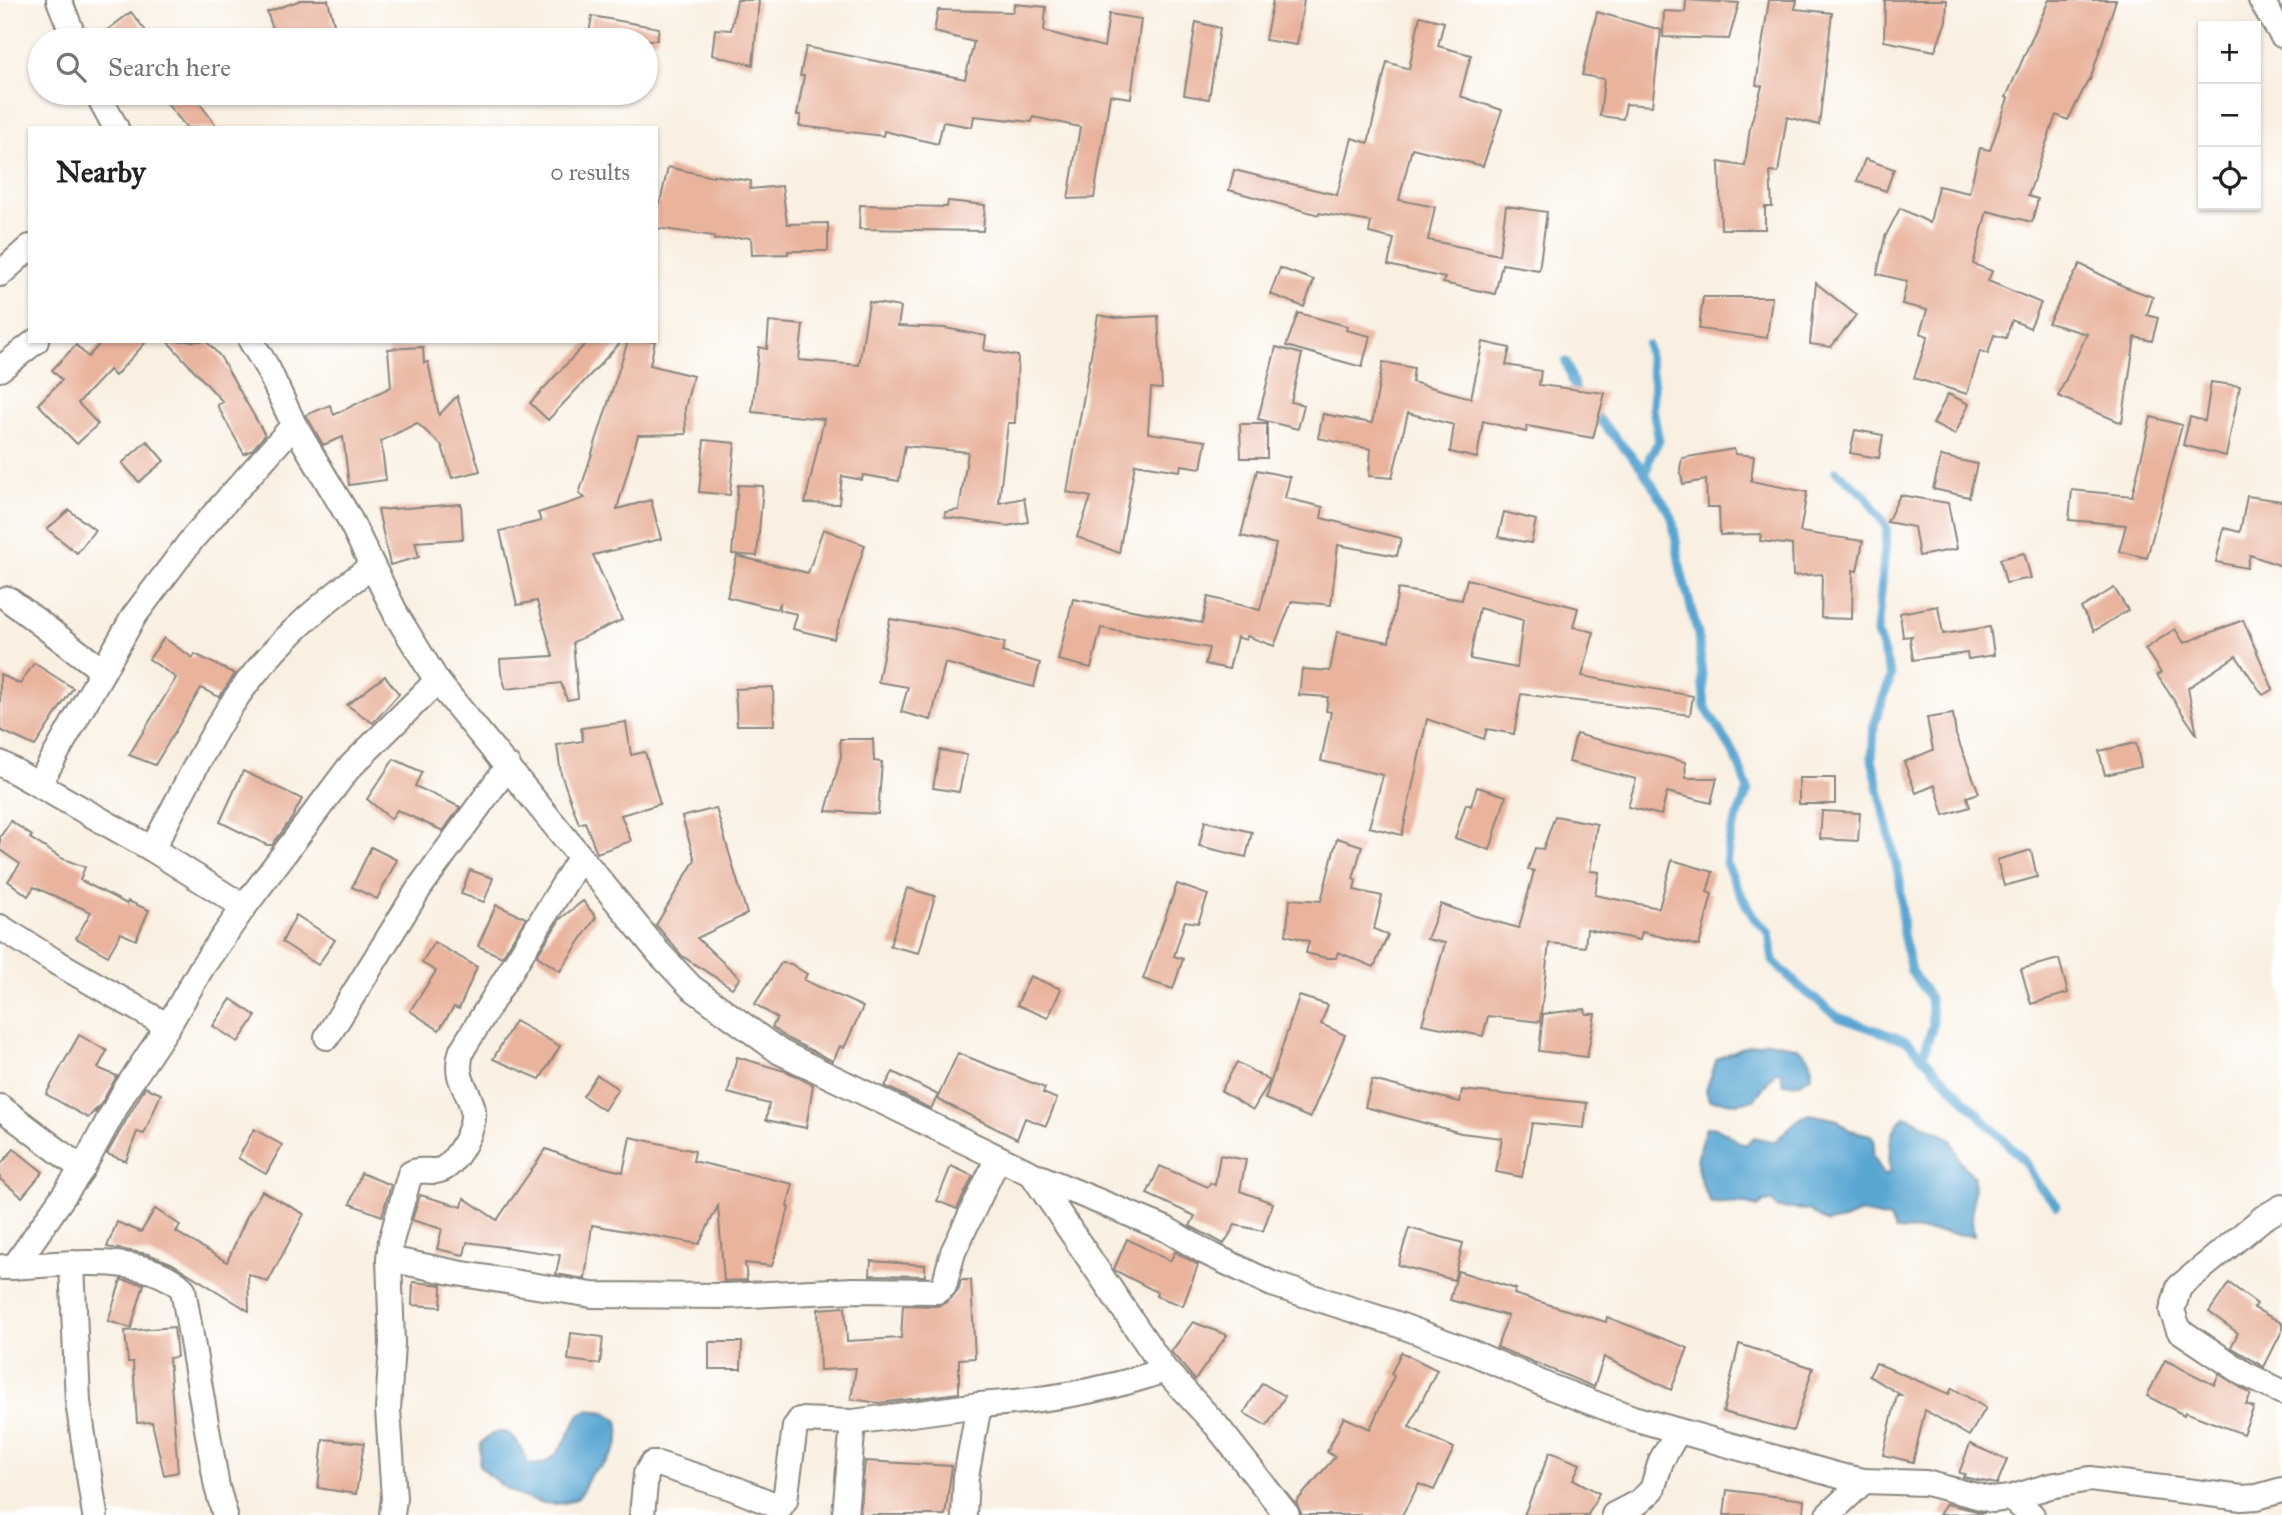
<!DOCTYPE html>
<meta charset="utf-8">
<style>
:root{--surface:#fff;--page:#f6f6f6;--text:#222;--muted:#767676;--line:#e0e0e0}
body{margin:0;font-family:"IM FELL Great Primer",serif;background:var(--page);color:var(--text)}
.controls{position:absolute;right:21px;top:21px;display:grid;overflow:hidden;border-radius:0px;box-shadow:0 2px 5px #0004}
.controls button{width:63px;height:63px;display:grid;place-items:center;padding:0;border:0;border-bottom:2px solid var(--line);background:var(--surface);color:var(--text);font:35px sans-serif}
.list{margin:0;padding:0;list-style:none}
h2{display:flex;justify-content:space-between;align-items:center;height:91px;margin:0;padding:0 28px;font-size:30px}
h2 small{font-size:23px;font-weight:400;color:var(--muted)}
.icon{flex:none;width:38px;height:38px;fill:none;stroke:currentColor;stroke-width:2;stroke-linecap:round;stroke-linejoin:round}
.map{position:relative;flex:none;width:2282px;height:1515px;overflow:hidden}
.search{position:absolute;background:var(--surface);box-shadow:0 2px 5px #0004;left:28px;top:28px;width:630px;height:77px;display:flex;align-items:center;gap:18px;box-sizing:border-box;padding:0 24px;border-radius:38px;color:var(--muted);font-size:26px}
.panel{position:absolute;background:var(--surface);box-shadow:0 2px 5px #0004;left:28px;top:126px;width:630px;height:217px;border-radius:0px}
.map>svg:first-child{display:block}
.water{fill:#59a6d2;stroke:#3a6177;stroke-width:2}
.lines{fill:none;stroke-linecap:round;stroke-linejoin:round}
.stream{stroke:#59a6d2;stroke-width:9}
.building{fill:#e9b39c;fill-rule:evenodd}
.street-casing{stroke:#8a867f;stroke-width:28}
.street{stroke:#fff;stroke-width:24}
</style>
<div class="map">
<svg width="2282" height="1515" viewBox="0 0 2282 1515">
<rect width="100%" height="100%" fill="#fff"/>
<filter id="ink" filterUnits="userSpaceOnUse"><feTurbulence type="fractalNoise" baseFrequency=".0143" numOctaves="2"/><feDisplacementMap in="SourceGraphic" scale="14" xChannelSelector="R" yChannelSelector="G"/><feConvolveMatrix kernelMatrix="1 2 1 2 8 2 1 2 1" color-interpolation-filters="sRGB"/></filter>
<filter id="wash" filterUnits="userSpaceOnUse"><feTurbulence type="fractalNoise" baseFrequency=".00686" numOctaves="4" result="noise"/><feDisplacementMap in="SourceGraphic" scale="28" xChannelSelector="R" yChannelSelector="G"/><feGaussianBlur stdDeviation="1.57" result="paint"/><feColorMatrix in="noise" values="0 0 0 0 0 0 0 0 0 0 0 0 0 0 0 0 0 1.4 0 .05"/><feComposite in="paint" operator="in"/></filter>
<g filter="url(#wash)">
<rect width="100%" height="100%" fill="#f9f0e2"/>
<!-- water -->
<g class="water">
<path d="M1768,1041C1789,1045 1817,1048 1811,1076L1800,1083L1783,1084L1781,1072L1776,1071L1754,1100L1736,1103L1709,1100L1706,1090L1717,1059L1741,1048Z"/>
<path d="M1810,1114L1838,1120L1849,1130L1871,1135L1875,1143L1873,1155L1884,1175L1890,1172C1889,1152 1887,1128 1906,1116L1952,1139C1956,1156 1961,1165 1974,1176L1972,1221L1974,1236L1928,1231L1895,1230L1890,1219L1860,1213L1844,1220L1827,1223L1808,1210L1777,1208L1772,1201L1764,1202L1758,1207L1746,1204L1711,1203C1693,1168 1694,1163 1706,1127C1730,1128 1729,1140 1746,1145L1754,1137L1774,1142C1787,1132 1794,1119 1810,1114Z"/>
<path d="M588,1410L606,1412L618,1421C622,1439 617,1451 604,1464C600,1468 594,1470 591,1474C586,1481 584,1491 578,1498C543,1515 503,1491 479,1465L481,1443C506,1418 519,1440 528,1464C558,1469 566,1436 580,1414Z"/>
</g>
<g class="lines">
<!-- stream -->
<g class="stream">
<path d="M1566,362L1576,391L1582,399"/>
<path d="M1591,410L1641,467L1672,517L1681,571L1698,634L1705,707L1736,757L1748,790L1731,833L1726,863L1738,889L1754,918L1769,932L1773,961L1801,988L1838,1017L1907,1041L2024,1161L2039,1186L2057,1205"/>
<path d="M1836,471L1864,494L1887,528L1877,633L1891,676L1874,725L1872,759L1900,881L1903,933L1911,971L1930,998L1933,1025L1923,1056"/>
<path d="M1646,474L1650,456L1659,441L1653,409L1654,384L1647,345"/>
</g>
</g>
<g id="blocks">
<!-- building -->
<g class="building">
<path d="M301,0H328L338,40H313L312,33L289,40H277L267,12Z"/>
<path d="M737,0H759L753,65L712,55L715,29L731,30Z"/>
<path d="M1273,0H1304L1297,45L1265,40Z"/>
<path d="M1686,0L1739,3L1729,39L1663,37L1664,11L1685,12Z"/>
<path d="M1769,0H1797L1795,9L1832,13L1819,125L1787,117L1778,173L1770,172L1772,207H1765V229H1721L1719,162L1745,166L1750,127L1762,86L1756,85Z"/>
<path d="M1885,0H1947L1946,21L1935,51L1884,41Z"/>
<path d="M2049,0H2116L2090,80L2089,79L2068,120L2056,115L2028,196L2038,199L2032,222L1987,211L1973,264L1992,271L1988,281L2041,303L2030,328L2012,320L2006,338L1994,335L1988,354L1980,351L1967,394L1914,378L1928,336L1920,333L1927,310L1902,304L1907,281L1877,274L1885,237L1900,208L1930,223L1938,186L1969,193L1980,148L1990,150L2008,98L2006,97Z"/>
<path d="M1014,4L1046,7L1044,31L1104,47L1109,14L1141,19L1131,98L1110,95L1094,198L1068,199L1080,127L1033,117L1032,122L974,116L972,127L943,122L938,144L884,131L883,136L799,126L801,115H797L804,76H800L806,47L965,79L974,42L934,32L938,10L1013,12Z"/>
<path d="M131,12L153,40H94Z"/>
<path d="M1597,12L1661,30L1652,106L1626,104L1623,119L1600,116L1604,79L1582,75Z"/>
<path d="M592,16L659,28L657,40H588Z"/>
<path d="M1420,16L1444,22L1438,46L1471,55L1460,96L1502,110L1483,166L1412,148L1399,200L1435,207L1428,240L1499,255L1506,206L1547,212L1539,270L1502,264L1495,294L1443,283L1445,278L1388,265L1394,239L1369,233L1371,222L1319,213V215L1229,190L1234,170L1337,195L1352,138L1368,143L1387,62L1409,69Z"/>
<path d="M1196,22L1220,28L1209,99L1184,95Z"/>
<path d="M158,93H192L218,128H187Z"/>
<path d="M1865,159L1894,169L1886,191L1857,181Z"/>
<path d="M668,167L713,177V175L751,181L750,189L782,186L787,224L828,223V251H788V254L752,255L751,237L714,240V236L656,228V202L660,203Z"/>
<path d="M948,201L985,205L983,231L859,229L860,205L947,207Z"/>
<path d="M2080,264L2123,286L2153,297L2147,315L2158,318L2152,341L2135,337L2122,423L2058,396L2087,334L2048,323Z"/>
<path d="M1280,268L1314,280L1304,307L1270,294Z"/>
<path d="M1816,283L1856,315L1831,347L1810,344Z"/>
<path d="M1703,297H1772L1767,338L1699,329Z"/>
<path d="M869,302L901,307L898,326L945,328L986,336L984,350L1018,356L1015,423H1008L999,503L1024,498L1028,522L1007,526L945,517V512L959,510L968,452L905,446L899,481L863,475L862,480L842,476L839,504L805,503L824,419L752,412L759,347L767,349L769,322L803,325L799,360L859,365Z"/>
<path d="M1298,313L1347,326L1346,330L1370,336L1362,367L1286,346Z"/>
<path d="M1098,315L1115,318L1158,316L1162,389L1151,388L1148,433L1206,441L1201,468L1181,465L1180,471L1135,464L1119,553L1077,537L1091,497L1067,492Z"/>
<path d="M102,341H147L115,376L109,370L78,403L98,424L77,444L38,404L62,380L52,370L76,345L88,357Z"/>
<path d="M167,341H206L220,356L265,435L252,450L244,454L217,405L223,402Z"/>
<path d="M588,341H622L548,420L530,403Z"/>
<path d="M628,341H655L650,365L693,376L685,408L686,434L638,435L617,509L651,500L661,539L593,555L622,620L573,642L578,698L567,700L561,683L506,689L501,673L500,659L553,656L537,601L517,605L500,531L541,521L538,513L585,498L579,494Z"/>
<path d="M1483,342L1510,348L1506,365L1541,371L1539,385L1605,393L1593,438L1527,426L1526,432L1483,421L1477,458L1450,452L1454,425L1408,413L1392,478L1369,476L1371,449L1318,438L1323,414L1372,423L1383,362L1414,368L1412,382L1471,398Z"/>
<path d="M423,347L424,363L428,362L439,415L457,396L480,471L452,478L442,446L417,423L381,441L386,480L349,485L343,437L323,445L306,415L330,405L334,415L391,387L388,349Z"/>
<path d="M1276,347L1302,354L1291,402L1304,405L1298,429L1258,419Z"/>
<path d="M2211,382L2240,386L2226,456L2183,445L2190,417L2205,421Z"/>
<path d="M1948,394L1969,404L1955,435L1933,424Z"/>
<path d="M2151,417L2182,425L2147,558L2119,551L2126,525L2069,520L2072,490L2132,496Z"/>
<path d="M1240,424H1267V458H1241Z"/>
<path d="M1855,430L1883,435L1879,458L1850,453Z"/>
<path d="M704,440L735,443L730,495L699,492Z"/>
<path d="M147,441L164,461L139,482L122,463Z"/>
<path d="M1734,449L1735,454L1754,456L1751,481L1807,492L1800,532L1863,541L1857,571L1853,570L1852,619L1821,618L1822,574L1793,576L1792,545L1760,541L1761,534L1720,535L1719,507H1707L1706,480L1683,484L1680,469L1682,458Z"/>
<path d="M1941,456L1977,464L1969,497L1933,489Z"/>
<path d="M1257,470L1290,477L1285,498L1323,507L1321,518L1401,538L1397,556L1338,545L1331,605L1292,601L1274,646L1247,636L1246,640L1237,637L1229,669L1205,664L1209,648L1101,628L1091,668L1058,660L1073,599L1202,623L1208,597L1260,610L1276,544L1241,536Z"/>
<path d="M738,485L763,486L757,556L732,554Z"/>
<path d="M1900,495L1948,503L1957,549L1919,556L1914,527L1887,522Z"/>
<path d="M2247,496L2282,501V566L2250,555L2247,568L2216,562L2224,528L2240,532Z"/>
<path d="M461,504L463,539L415,542L419,557L390,565L378,510Z"/>
<path d="M69,510L95,530L77,553L47,529Z"/>
<path d="M1504,512L1536,520L1531,543L1498,537Z"/>
<path d="M823,529L865,545L834,639L793,629L797,614L779,610L780,604L776,609L727,597L737,556L808,573Z"/>
<path d="M2024,553L2031,578L2006,583L2000,559Z"/>
<path d="M1467,579L1578,608L1573,627L1594,632L1582,676L1693,696L1690,715L1521,694L1514,734L1487,729L1484,739L1427,719L1402,835L1369,827L1383,775L1321,761L1331,712L1326,711L1328,697L1299,695L1302,669L1330,671L1337,632L1389,642L1398,589L1462,600ZM1479,608L1523,620L1517,668L1470,659Z"/>
<path d="M2114,588L2128,610L2094,631L2081,608Z"/>
<path d="M1938,606L1943,634L1990,627L1994,655L1968,659L1967,653L1913,660L1910,639L1912,636L1903,637L1900,613Z"/>
<path d="M890,619L956,630L1005,643L1002,652L1040,663L1034,687L945,663L931,720L901,712L908,687L878,682Z"/>
<path d="M2243,620L2273,689L2263,695L2236,656L2188,688L2197,735L2157,675L2161,673L2145,649L2175,629L2184,643Z"/>
<path d="M164,638L193,658L195,654L235,674L219,697L201,688L155,765L129,755L176,678L149,659Z"/>
<path d="M34,663L73,688L35,746L0,730V674L20,684Z"/>
<path d="M385,676L399,694L373,723L347,705Z"/>
<path d="M773,687L774,725H737L735,689Z"/>
<path d="M1953,714L1956,735L1979,793L1967,797L1970,807L1944,815L1935,785L1916,793L1904,762L1933,750L1927,718Z"/>
<path d="M626,722L631,755L645,752L660,804L621,815L631,841L597,853L585,822L579,824L561,774L557,745L583,741L581,728Z"/>
<path d="M1576,734L1685,762L1686,778H1717L1711,803L1667,792L1661,815L1628,807L1636,779L1569,762Z"/>
<path d="M840,739H873L874,761L882,762L878,814L826,811L841,756Z"/>
<path d="M2136,743L2141,767L2105,775L2099,751Z"/>
<path d="M940,750L967,755L959,792L933,788Z"/>
<path d="M394,759L422,772L415,786L460,807L443,831L397,810L391,819L367,799Z"/>
<path d="M243,771L302,799L292,818L272,845H267L220,822Z"/>
<rect x="1799" y="778" width="36" height="26"/>
<path d="M1477,787L1506,796L1490,850L1455,838L1466,804L1471,806Z"/>
<path d="M716,808L747,914L697,938L740,978L732,988L682,956L656,925L695,860L682,817Z"/>
<path d="M1822,811L1860,813L1858,841L1820,839Z"/>
<path d="M1555,816L1597,824L1590,871L1599,872L1595,895L1659,908L1672,860L1713,872L1707,892L1712,894L1699,946L1642,932L1640,940L1587,929L1585,947L1549,943L1540,1022L1488,1016L1483,1036L1422,1024L1445,943L1427,939L1441,904L1475,916L1519,928L1534,871L1528,869L1535,848L1543,849Z"/>
<path d="M11,821L32,836L30,838L61,858L85,867L80,880L127,904L128,901L149,910L136,940L121,933L108,956L76,938L91,912L34,887L28,896L8,881L20,864L0,850V837Z"/>
<path d="M1205,821L1252,832L1246,857L1199,846Z"/>
<path d="M1337,838L1362,846L1353,879L1356,880L1354,890L1382,896L1374,929L1388,935L1374,967L1338,952L1336,958H1326L1306,953L1309,941L1286,935L1290,899L1321,901Z"/>
<path d="M371,847L397,860L377,899L352,887Z"/>
<path d="M2031,850L2037,877L2004,886L1997,860Z"/>
<path d="M470,870L493,878L484,902L461,894Z"/>
<path d="M1177,884L1208,895L1198,923L1185,921L1174,956L1183,959L1173,989L1143,979Z"/>
<path d="M907,888L935,896L919,953L890,946Z"/>
<path d="M583,901L596,917L560,971L537,956L560,919Z"/>
<path d="M496,905L526,918L502,957L478,946Z"/>
<path d="M296,915L335,940L318,965L282,942Z"/>
<path d="M434,942L477,967L459,1009L454,1007L439,1030L410,1011L436,971L422,963Z"/>
<path d="M2059,959L2068,993L2031,1004L2021,969Z"/>
<path d="M781,963L791,964L807,974L804,980L863,1007L844,1048L840,1046L833,1061L788,1039L772,1027L777,1018L755,1004Z"/>
<path d="M1030,976L1061,989L1048,1018L1017,1005Z"/>
<path d="M1299,996L1328,1005L1321,1024L1345,1035L1310,1118L1265,1099Z"/>
<path d="M231,999L256,1016L238,1042L213,1026Z"/>
<path d="M1585,1009L1586,1014H1595L1587,1057L1539,1051L1543,1014Z"/>
<path d="M515,1021L560,1046L540,1079L493,1059Z"/>
<path d="M79,1035L107,1051L98,1068L117,1076L95,1114L98,1107L88,1118L46,1094Z"/>
<path d="M958,1053L1045,1088L1043,1093L1057,1099L1046,1126L1025,1118L1017,1139L937,1099Z"/>
<path d="M737,1057L788,1072L813,1085L806,1128L766,1120L769,1104L728,1093Z"/>
<path d="M1237,1062L1270,1081L1253,1110L1221,1091Z"/>
<path d="M893,1072L938,1095L931,1109L885,1086Z"/>
<path d="M597,1075L618,1089L604,1110L583,1096Z"/>
<path d="M1372,1080L1460,1102L1462,1090L1587,1103L1584,1128L1532,1123L1522,1177L1496,1172L1502,1138L1461,1133L1365,1107Z"/>
<path d="M145,1087L161,1094L144,1134L137,1132L126,1161L107,1154Z"/>
<path d="M254,1129L282,1145L266,1174L238,1158Z"/>
<path d="M630,1137L695,1151L693,1161L793,1184L787,1207L789,1208L772,1266L745,1263L747,1280L724,1281L718,1206L699,1244L592,1225L585,1279L556,1274L560,1255L467,1242L464,1255L437,1249L442,1229L412,1220L420,1195L462,1207L464,1198L497,1220L546,1149L581,1162L623,1172Z"/>
<path d="M14,1149L43,1172L22,1197L0,1179V1165Z"/>
<path d="M1220,1155L1246,1160L1240,1191L1273,1203L1263,1231L1235,1225L1224,1244L1190,1226L1195,1216L1147,1194L1160,1166L1208,1187L1210,1183L1215,1185Z"/>
<path d="M951,1166L973,1176L957,1209L937,1201Z"/>
<path d="M361,1173L391,1185L382,1216L350,1204Z"/>
<path d="M262,1191L304,1214L268,1282L248,1274L249,1311L171,1263L148,1254L107,1247L117,1222L141,1232L155,1209L180,1225L176,1232L227,1262L247,1216Z"/>
<path d="M1409,1228L1463,1243L1454,1280L1398,1265Z"/>
<path d="M1127,1239L1170,1261L1175,1252L1198,1265L1183,1306L1156,1296L1157,1292L1116,1271L1114,1269Z"/>
<path d="M871,1261L925,1265V1276L870,1275Z"/>
<path d="M1458,1271L1516,1289L1514,1294L1606,1322L1607,1317L1688,1348L1671,1390L1604,1357L1594,1387L1497,1347L1508,1316L1450,1300Z"/>
<path d="M121,1280L144,1284L131,1328L108,1321Z"/>
<path d="M961,1280H971L975,1358L959,1359V1393L879,1403L851,1399L856,1368L820,1370L818,1309L845,1307L847,1341L901,1338L903,1305L937,1306L945,1303L958,1291Z"/>
<path d="M413,1282L442,1285L441,1307L412,1305Z"/>
<path d="M2229,1283L2257,1304L2254,1308L2282,1323V1331L2264,1367L2231,1347L2238,1333L2209,1312Z"/>
<path d="M1193,1322L1227,1335L1195,1380L1171,1352Z"/>
<path d="M174,1327L177,1357L169,1358L178,1472L164,1475L152,1422L137,1423L133,1362H128L125,1331Z"/>
<path d="M571,1333L603,1337L600,1364L568,1360Z"/>
<path d="M709,1342H742L741,1369H709Z"/>
<path d="M1739,1344L1813,1368L1793,1431L1723,1412Z"/>
<path d="M1401,1352L1437,1370L1409,1427L1454,1448L1434,1490L1419,1484L1402,1515H1302L1296,1502L1335,1457L1327,1452L1344,1417L1370,1429L1394,1376L1391,1374Z"/>
<path d="M2165,1360L2214,1385L2219,1374L2251,1394L2246,1404L2254,1407L2243,1434L2185,1412L2184,1415L2147,1396Z"/>
<path d="M1876,1363L1949,1394L1952,1388L1986,1408L1969,1436L1925,1410L1913,1462L1883,1455L1897,1395H1901L1869,1376Z"/>
<path d="M1262,1383L1285,1396L1267,1426L1244,1413Z"/>
<path d="M323,1439L364,1443L356,1494L318,1488Z"/>
<path d="M1970,1444L2007,1460L1997,1484L1963,1477L1965,1474L1959,1473Z"/>
<path d="M1550,1452L1580,1464L1573,1479L1599,1493L1588,1515H1524Z"/>
<path d="M865,1461L952,1466L945,1515H860Z"/>
<path d="M1727,1490L1804,1500L1803,1515H1724Z"/>
<path d="M1946,1504L1985,1513L1939,1515Z"/>
</g>
</g>
</g>
<g filter="url(#ink)">
<use href="#blocks" fill-opacity="0" stroke="#8a867f" stroke-width="2"/>
<g class="lines">
<!-- street casing -->
<g class="street-casing">
<g id="street">
<path d="M59,0L75,40"/>
<path d="M2261,0L2282,35"/>
<path d="M97,93L116,128"/>
<path d="M0,274L30,247"/>
<path d="M251,341L268,369L294,425L348,516L397,616L437,681L659,953L691,987L780,1052L1032,1174L1165,1370L1216,1425L1287,1515"/>
<path d="M0,369L36,341"/>
<path d="M8,599L103,671"/>
<path d="M0,763L152,849L244,907"/>
<path d="M39,784L134,616L193,538L294,425"/>
<path d="M152,849C177,804 199,756 226,713C264,653 316,607 372,566"/>
<path d="M580,858L462,1050C448,1093 490,1094 465,1142C461,1150 453,1162 446,1167C434,1176 421,1166 410,1174L391,1241L389,1259L457,1273L592,1295L727,1296L854,1290L937,1291L944,1286L953,1252L998,1158"/>
<path d="M0,927L56,962L168,1026"/>
<path d="M327,1037L420,887L508,766"/>
<path d="M0,1107L82,1169"/>
<path d="M1032,1174L1166,1229L1205,1252L1272,1284L1394,1323L1469,1351L1548,1386L1633,1418L1840,1476L1864,1481L1926,1483L1992,1500L2010,1498L2050,1486L2090,1479L2242,1498L2257,1497L2282,1490"/>
<path d="M2282,1207L2263,1218L2179,1287L2172,1311L2179,1330L2245,1374L2282,1392"/>
<path d="M389,1259L392,1343L388,1410L394,1498L392,1515"/>
<path d="M72,1263L78,1402L95,1515"/>
<path d="M3,1267C53,1266 143,1250 183,1289L217,1487L225,1515"/>
<path d="M14,1267L82,1169L124,1092L168,1026L202,967L244,907L348,769L437,681"/>
<path d="M2010,1498L2032,1515"/>
<path d="M642,1515L646,1474L652,1464H658L733,1488L780,1507L785,1500L795,1427L800,1420L853,1422L979,1405"/>
<path d="M845,1515L853,1422"/>
<path d="M964,1515L966,1477L979,1405C1041,1401 1106,1391 1165,1370"/>
<path d="M1614,1515L1639,1502L1652,1490L1661,1461L1678,1431"/>
<path d="M1828,1515L1864,1481"/>
</g>
</g>
<!-- street -->
<use href="#street" class="street"/>
</g>
</g>
</svg>
<div class="controls">
<button>+</button>
<button>−</button>
<button><svg class="icon" aria-label="locate" viewBox="0 0 24 24"><circle cx="12" cy="12" r="6"/><path d="M12 2v4M12 18v4M2 12h4M18 12h4"/></svg></button>
</div>
<div class="search"><svg class="icon" aria-label="search" viewBox="0 0 24 24"><circle cx="10" cy="10" r="6"/><path d="M15 15l6 6"/></svg>Search here</div>
<section class="panel">
<h2>Nearby<small>0 results</small></h2>
<ul class="list">
</ul>
</section>
</div>
